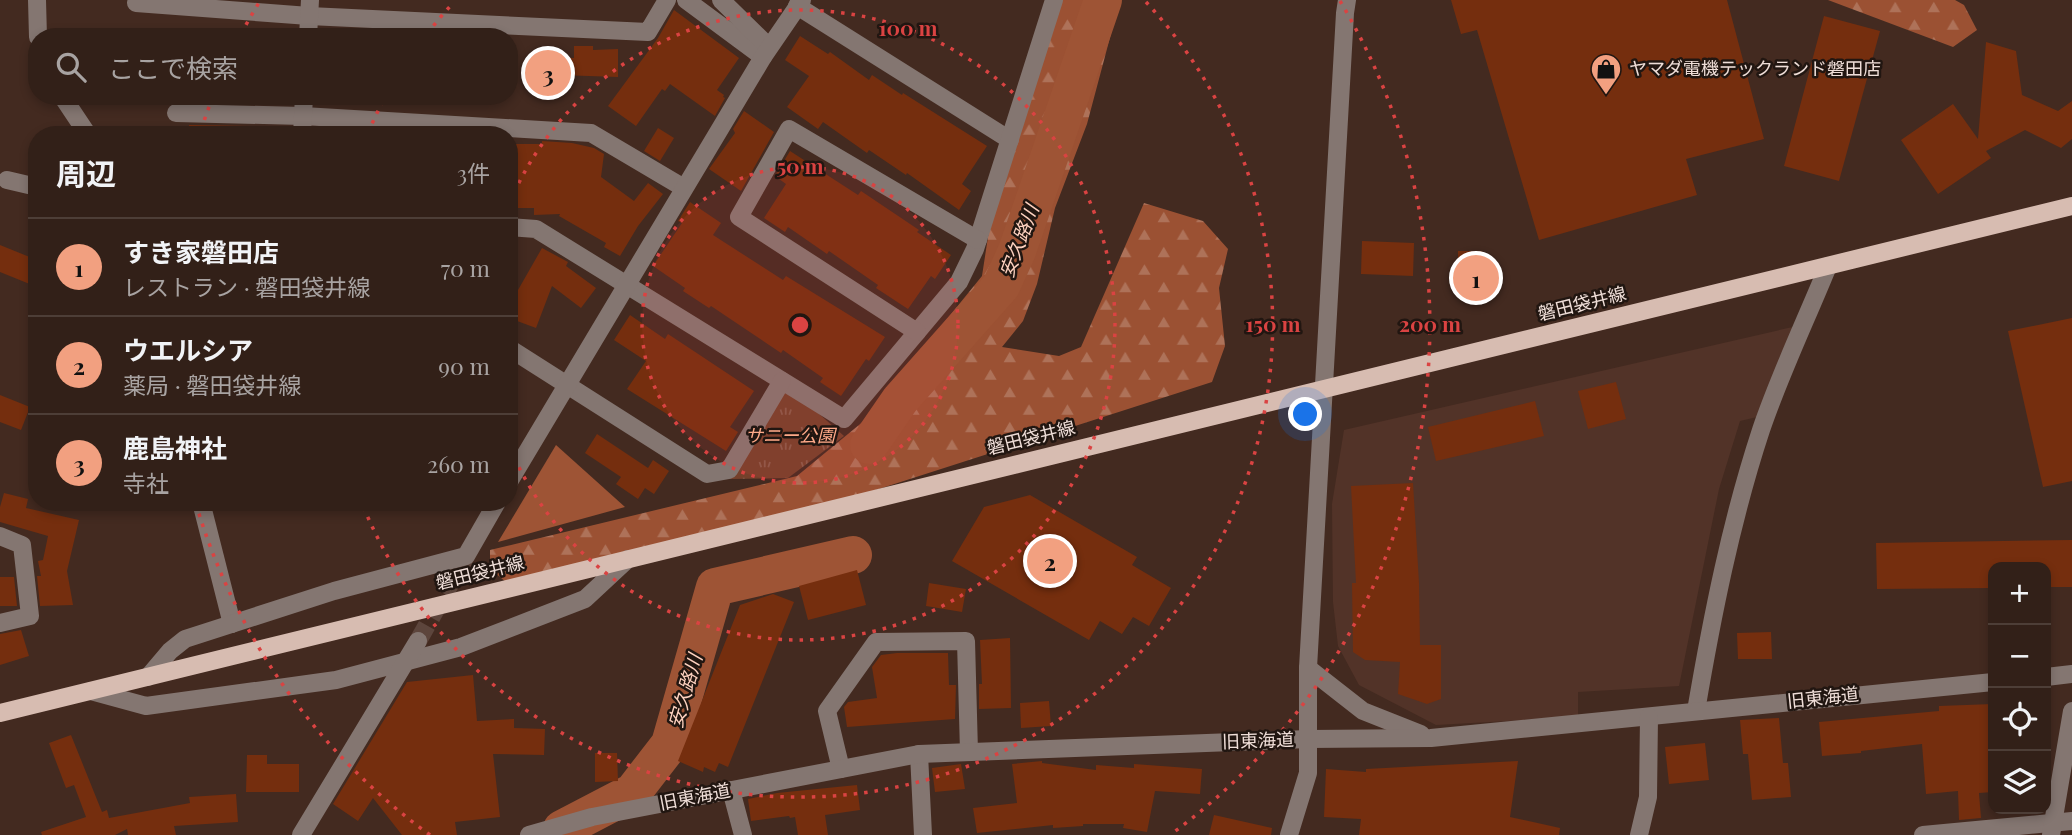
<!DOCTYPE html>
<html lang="ja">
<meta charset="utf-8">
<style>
:root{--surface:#322018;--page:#3d2d25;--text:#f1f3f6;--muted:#a8a3a2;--line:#4d3e37;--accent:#f2a080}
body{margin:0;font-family:"Playfair Display","Noto Sans JP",serif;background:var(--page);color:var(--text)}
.controls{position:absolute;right:21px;bottom:21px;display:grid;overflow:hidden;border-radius:14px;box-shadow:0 4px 10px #0003}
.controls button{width:63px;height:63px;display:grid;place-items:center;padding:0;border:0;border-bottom:2px solid var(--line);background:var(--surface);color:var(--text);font:35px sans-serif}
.you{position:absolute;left:1306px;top:415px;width:24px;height:24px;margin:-18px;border:5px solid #fff;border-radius:50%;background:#1a73e8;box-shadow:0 0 0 10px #1a73e833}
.badge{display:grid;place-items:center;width:46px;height:46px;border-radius:50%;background:var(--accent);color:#111;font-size:23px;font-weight:700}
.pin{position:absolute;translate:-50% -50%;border:4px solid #fff;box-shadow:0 2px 7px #0006}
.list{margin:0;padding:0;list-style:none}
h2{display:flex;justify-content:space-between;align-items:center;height:91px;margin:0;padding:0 28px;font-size:30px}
h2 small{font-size:23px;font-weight:400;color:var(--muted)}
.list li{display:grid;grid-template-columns:46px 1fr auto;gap:21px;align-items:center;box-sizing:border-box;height:98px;padding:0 28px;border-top:2px solid var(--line)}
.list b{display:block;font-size:26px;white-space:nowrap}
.list p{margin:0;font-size:23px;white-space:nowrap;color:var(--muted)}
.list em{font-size:23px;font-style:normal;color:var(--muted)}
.icon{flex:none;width:38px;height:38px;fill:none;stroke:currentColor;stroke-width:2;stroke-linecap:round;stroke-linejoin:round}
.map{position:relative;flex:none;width:2072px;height:835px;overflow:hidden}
.search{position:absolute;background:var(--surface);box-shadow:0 4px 10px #0003;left:28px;top:28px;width:490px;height:77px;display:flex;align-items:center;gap:18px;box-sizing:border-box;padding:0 24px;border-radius:28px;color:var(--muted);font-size:26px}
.panel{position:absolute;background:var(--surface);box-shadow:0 4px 10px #0003;left:28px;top:126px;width:490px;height:385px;border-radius:28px}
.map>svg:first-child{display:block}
.built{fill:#523328}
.grass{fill:url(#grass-tufts)}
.forest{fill:url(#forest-firs)}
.water{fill:#9e5435}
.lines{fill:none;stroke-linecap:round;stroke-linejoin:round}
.river{stroke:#9e5435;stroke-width:38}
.building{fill:#752e0e}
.minor-tunnel{stroke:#5d453c;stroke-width:18;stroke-dasharray:18 9;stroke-linecap:butt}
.minor{stroke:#847671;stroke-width:18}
.major{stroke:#d7bcb1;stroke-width:18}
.ring{fill:none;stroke:#da4342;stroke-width:3.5;stroke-dasharray:3.5 7}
.labels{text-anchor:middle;stroke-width:5;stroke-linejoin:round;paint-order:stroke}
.poi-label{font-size:18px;fill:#efded8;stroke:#211611;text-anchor:start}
.street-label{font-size:18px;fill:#efded8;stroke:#211611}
.park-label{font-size:18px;font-style:italic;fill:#fea988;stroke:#211611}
.water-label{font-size:19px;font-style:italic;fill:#fdd1bf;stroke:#211611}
.centre{fill:#da4342;stroke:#211611;stroke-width:3.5}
.ring-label{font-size:21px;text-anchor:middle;font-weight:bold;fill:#da4342;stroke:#211611;stroke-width:5;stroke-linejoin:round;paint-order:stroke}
</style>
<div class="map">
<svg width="2072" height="835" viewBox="0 0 2072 835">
<defs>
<pattern id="grass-tufts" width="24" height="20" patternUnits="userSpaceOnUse" patternTransform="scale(1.75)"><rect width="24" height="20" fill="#75402b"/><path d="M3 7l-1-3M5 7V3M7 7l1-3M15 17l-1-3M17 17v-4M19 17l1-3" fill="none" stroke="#895b49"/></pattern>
<pattern id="forest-firs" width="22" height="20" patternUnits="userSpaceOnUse" patternTransform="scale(1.75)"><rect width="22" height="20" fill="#9b5133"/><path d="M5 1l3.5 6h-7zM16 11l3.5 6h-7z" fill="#ae7259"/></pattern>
</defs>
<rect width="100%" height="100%" fill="#432a20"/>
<!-- built -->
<path class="built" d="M1797,326L1757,417L1740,421L1719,489L1679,686L1578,692V717L1436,725L1359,685L1338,646L1333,602L1332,504L1344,430Z"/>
<!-- grass -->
<path class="grass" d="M782,381L844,436L788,478L730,479Z"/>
<!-- forest -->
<g class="forest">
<path d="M1054,0H1120L1087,124L1055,208L1037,284L1023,321L1002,347L1059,356L1081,347L1144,203L1203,221L1228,249L1219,288L1225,346L1212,382L773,523L512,587L490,569V550L797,476L865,420L982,276L996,185Z"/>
<path d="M1828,0H1955L1964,5L1977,30L1953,47Z"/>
</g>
<!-- water -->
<path class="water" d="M556,445L625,507L498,542Z"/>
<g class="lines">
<!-- river -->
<g class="river">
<path d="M869,445L900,400L1001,286L1017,251L1103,0"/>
<path d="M562,829L633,792L670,744L715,587L853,555"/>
</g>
</g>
<!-- building -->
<g class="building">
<path d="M1451,0H1727L1764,139L1686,159L1697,195L1539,240L1477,30L1461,34Z"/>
<path d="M674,10L739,58L717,90L724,95L723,97L725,98L715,116L670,84L665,91L662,89L636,126L608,106L658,38Z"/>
<path d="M1824,16L1880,31L1839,181L1784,166Z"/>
<path d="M800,36L828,54L830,52L869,80L872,75L902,95L903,93L987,146L962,184L971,191L959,210L907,173L906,175L869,150L867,153L823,122L818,129L787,107L809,76L785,60Z"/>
<path d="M1986,42L2016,51L2022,95L2058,111L2072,101V139L2061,148L2025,130L1986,151L1991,158L1938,194L1901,140L1953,104L1978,139Z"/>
<path d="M574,46H593V50L618,49V77L559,75L558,89L536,88L538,56L574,58Z"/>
<path d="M189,96H250V103L189,102Z"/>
<path d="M744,111L774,132L741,191L709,169L735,133L733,129Z"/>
<path d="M189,125L250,126V135H190Z"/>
<path d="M658,128L674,138L660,161L644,151Z"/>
<path d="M542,141L572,143L594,148L604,154L601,177L634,201L648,183L663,194L638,226L620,256L604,247L606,243L559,216L560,214L534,215V208H509V144H542Z"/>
<path d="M790,151L858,195L861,191L919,230L917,232L951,255L935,279L931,276L908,309L876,288L878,285L829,251L827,254L788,227L785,232L764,218L786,184L775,176Z"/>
<path d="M690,202L721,223L713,235L783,280L786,276L885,337L869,361L866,359L841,396L820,382L823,378L783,350L781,353L711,306L709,308L683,291L685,288L653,266L682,223L678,221Z"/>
<path d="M1362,241L1414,243L1413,276L1361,274Z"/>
<path d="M0,245L37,260V287L0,272Z"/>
<path d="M542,248L568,262L566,266L596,288L581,308L552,286L536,328L509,318V313L518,290Z"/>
<rect x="1458" y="251" width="24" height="47"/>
<path d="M630,315L665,339L668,334L754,391L730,427L738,432L726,451L627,389L646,361L614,340Z"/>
<path d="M2072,318V481L2043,487L2008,331Z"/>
<path d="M1616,382L1626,419L1588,429L1578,391Z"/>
<path d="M0,395L30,407L21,430L0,422Z"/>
<path d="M1535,401L1544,436L1436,461L1428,427Z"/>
<path d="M597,434L648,468L653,460L669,471L654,494L645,488L638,499L616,484L621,477L585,453Z"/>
<path d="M1413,483L1419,583L1420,645H1441V699L1427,704L1398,694L1400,662L1365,660L1353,652L1352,583H1356L1351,486Z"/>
<path d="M4,493L28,499L26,508L79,520L67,571L73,605L40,606L37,576H41L38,561L43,560L48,536L0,522V507Z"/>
<path d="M1030,495L1137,557L1132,565L1171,588L1149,626L1133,617L1122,634L1100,621L1089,640L952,561L984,507Z"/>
<path d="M2072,540V587H2046V567H1993V588L1877,589L1876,543Z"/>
<path d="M857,570L866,605L808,620L799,586Z"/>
<path d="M0,577H14L17,606H0Z"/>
<path d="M929,583L966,589L962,612L926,606Z"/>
<path d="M773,594L794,602L728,767L719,763L715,772L704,767L703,772L678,761L740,605Z"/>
<path d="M21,630L29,656L0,665V634Z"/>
<path d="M1771,632L1772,659H1738L1737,633Z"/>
<path d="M1010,638L1011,708L979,709V684H982L980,640Z"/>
<path d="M897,653H948L949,685H956L955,719L847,727L844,707L848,702L877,698L872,667L881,655Z"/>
<path d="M473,675L477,721L514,719V728L545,729L544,755L493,754L500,817L455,822L457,835H402L373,798L358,821L333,804L407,682Z"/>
<path d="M1049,701L1051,726L1021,728L1020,703Z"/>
<path d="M1993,704V792L1979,793L1981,818L1959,820L1958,791L1926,794L1922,744L1861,751V753L1822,756L1819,722L1939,711V706Z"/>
<path d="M1779,718L1783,763H1788L1791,797L1752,800L1748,754H1743L1740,720Z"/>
<path d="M71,735L102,812L107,810L109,818L190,803L189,797L236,794L238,822L174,826L176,835H128L127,829L115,835H42L41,832L86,817L74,785L66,788L49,743Z"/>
<path d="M1705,743L1709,780L1669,784L1665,747Z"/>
<path d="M595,753H617L618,781L595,782Z"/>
<path d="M247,755H267V764H299V792H246Z"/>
<path d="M1042,761V763L1096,770V765L1134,768V764L1202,769L1200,794L1155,791L1147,832L1123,828L1124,824H1083V826L1053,828V825L977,833L973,808L1017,803L1012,764Z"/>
<path d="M1518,761L1510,817L1560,828L1559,835H1359L1361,819L1324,817L1326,769L1366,772V769Z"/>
<path d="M961,764L965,789L935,792L932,768Z"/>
<path d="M857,785L860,810L825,815L828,835H798L795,817L790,818L789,816L751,821L748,799L777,793Z"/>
<path d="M1214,815L1272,828L1271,835H1209Z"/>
</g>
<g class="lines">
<!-- minor-tunnel -->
<path class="minor-tunnel" d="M418,641L466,556"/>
<!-- minor -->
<g class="minor">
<path d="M37,0L38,37"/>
<path d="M686,0L763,57"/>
<path d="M721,0L769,47"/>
<path d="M136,3L309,16L648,32L667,0"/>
<path d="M797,6L1010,140"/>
<path d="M308,37L310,0"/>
<path d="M62,96L88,135"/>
<path d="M176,113L303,116L591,133L684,188"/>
<path d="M302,135L304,96"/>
<path d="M7,180L37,187"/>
<path d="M509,227L536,229L844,419L959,282L975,249L1054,0"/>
<path d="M917,332L739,217L789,129L978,240"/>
<path d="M509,348L707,474L729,470L782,381"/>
<path d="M509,482L763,57L802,0"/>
<path d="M201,502L232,624"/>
<path d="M0,536L22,545L30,616L0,623"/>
<path d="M1308,668L1363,711L1421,734"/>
<path d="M148,677L170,651L185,639L334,591L466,556L497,502"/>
<path d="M2046,677L2072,674"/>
<path d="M91,691L146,706L336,680L461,647L585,599L628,559"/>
<path d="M1696,711C1712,617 1731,521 1761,430C1780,374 1806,320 1828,266"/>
<path d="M919,754L923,835"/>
<path d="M841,769L827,711L876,642L966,641L969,752"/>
<path d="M731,790L743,835"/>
<path d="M301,835L418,641"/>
<path d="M529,835L592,817L919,754L1308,739L1431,738L1993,682"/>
<path d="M1289,835L1308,773V668L1345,13L1347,0"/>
<path d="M1639,835L1648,797L1649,717"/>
<path d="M1923,835L2072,821"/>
<path d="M2051,835L2072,711"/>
</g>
<!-- major -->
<path class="major" d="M0,713L2072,206"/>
</g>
<!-- distance rings -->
<circle cx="800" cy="325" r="158" fill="#da4342" fill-opacity=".12"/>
<g class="ring">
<circle cx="800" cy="325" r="158"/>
<path d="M510 202A315 315 0 1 1 510 448"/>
<path d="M368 133A473 473 0 0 1 384 99M427 34A473 473 0 0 1 454 2M1146 2A473 473 0 1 1 363 506"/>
<path d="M430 835A630 630 0 0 1 196 504M201 130A630 630 0 0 1 212 99M241 34A630 630 0 0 1 260 1M1340 1A630 630 0 0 1 1170 835"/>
</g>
<!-- icons -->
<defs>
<g id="shop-pin" transform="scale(1.575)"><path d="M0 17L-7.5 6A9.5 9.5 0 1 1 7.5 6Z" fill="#f2a080" stroke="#211611"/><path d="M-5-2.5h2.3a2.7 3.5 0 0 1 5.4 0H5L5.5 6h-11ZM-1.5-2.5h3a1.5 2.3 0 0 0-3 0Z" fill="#111"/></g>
</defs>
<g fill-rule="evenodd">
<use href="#shop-pin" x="1606" y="69"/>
</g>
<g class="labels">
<!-- poi labels -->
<g class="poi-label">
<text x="1629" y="75">ヤマダ電機テックランド磐田店</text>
</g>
<!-- street labels -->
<g class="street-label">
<text transform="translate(1582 304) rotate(-14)" y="6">磐田袋井線</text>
<text transform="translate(1031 438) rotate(-14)" y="6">磐田袋井線</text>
<text transform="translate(480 573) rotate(-14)" y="6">磐田袋井線</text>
<text transform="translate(1823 698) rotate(-6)" y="6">旧東海道</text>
<text transform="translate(1258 741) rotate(-2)" y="6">旧東海道</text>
<text transform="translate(695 797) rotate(-11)" y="6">旧東海道</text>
</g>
<!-- park labels -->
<g class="park-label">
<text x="790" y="442">サニー公園</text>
</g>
<!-- water labels -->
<g class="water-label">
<text transform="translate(1019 241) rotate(-69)" y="7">安久路川</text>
<text transform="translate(685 691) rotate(-74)" y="7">安久路川</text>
</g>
</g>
<circle cx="800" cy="325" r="10" class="centre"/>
<g class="ring-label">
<text x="908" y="36">100 m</text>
<text x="800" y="174">50 m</text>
<text x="1273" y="332">150 m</text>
<text x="1430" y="332">200 m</text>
</g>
</svg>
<div class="controls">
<button>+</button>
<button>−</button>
<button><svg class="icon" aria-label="locate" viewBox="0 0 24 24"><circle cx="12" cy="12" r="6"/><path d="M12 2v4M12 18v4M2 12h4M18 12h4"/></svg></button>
<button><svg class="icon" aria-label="layers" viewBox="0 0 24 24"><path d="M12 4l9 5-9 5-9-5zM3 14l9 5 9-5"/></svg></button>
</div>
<div class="you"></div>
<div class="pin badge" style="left:1476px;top:278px">1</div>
<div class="pin badge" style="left:1050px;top:561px">2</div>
<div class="pin badge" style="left:548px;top:73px">3</div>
<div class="search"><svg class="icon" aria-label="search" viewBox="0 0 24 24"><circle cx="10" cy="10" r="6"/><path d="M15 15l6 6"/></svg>ここで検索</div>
<section class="panel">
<h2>周辺<small>3件</small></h2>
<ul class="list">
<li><span class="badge">1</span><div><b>すき家磐田店</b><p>レストラン · 磐田袋井線</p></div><em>70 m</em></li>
<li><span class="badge">2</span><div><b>ウエルシア</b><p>薬局 · 磐田袋井線</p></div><em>90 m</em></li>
<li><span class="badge">3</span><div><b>鹿島神社</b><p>寺社</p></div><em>260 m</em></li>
</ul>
</section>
</div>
